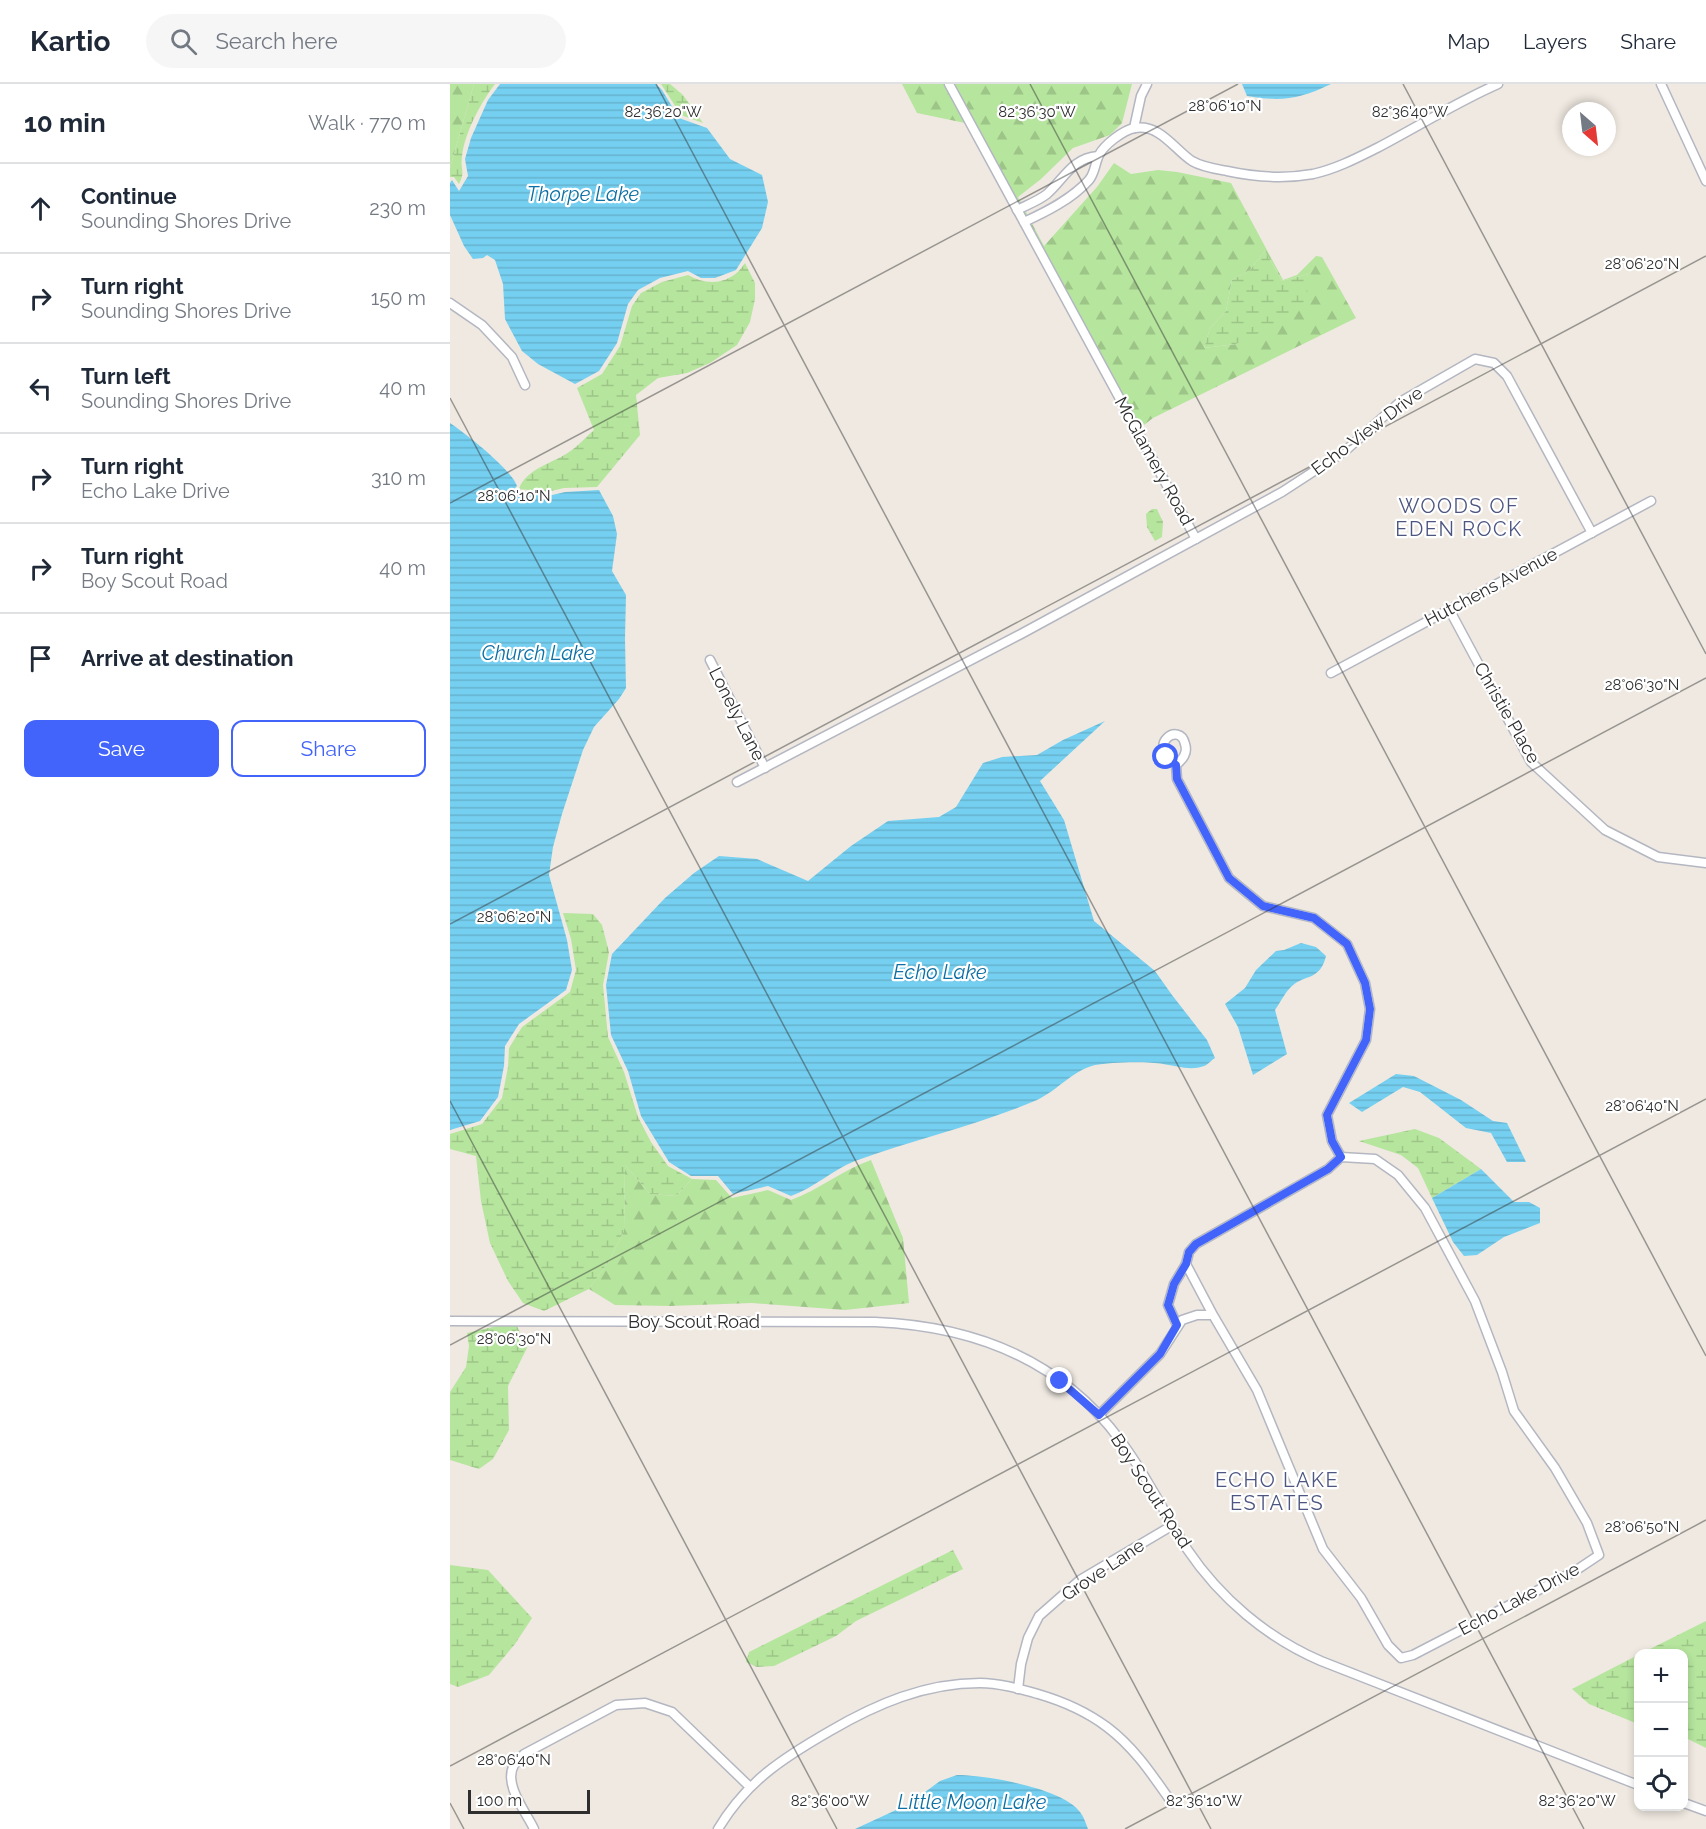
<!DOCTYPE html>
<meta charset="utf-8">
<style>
:root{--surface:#fff;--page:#f6f6f7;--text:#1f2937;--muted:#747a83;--line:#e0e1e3;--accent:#4264fb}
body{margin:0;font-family:Raleway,sans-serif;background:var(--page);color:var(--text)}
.controls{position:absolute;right:18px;bottom:18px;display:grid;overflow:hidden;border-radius:12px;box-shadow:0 3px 9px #0003}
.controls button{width:54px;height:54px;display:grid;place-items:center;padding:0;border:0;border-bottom:2px solid var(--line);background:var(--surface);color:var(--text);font:30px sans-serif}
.compass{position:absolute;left:1112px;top:18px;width:54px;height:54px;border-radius:50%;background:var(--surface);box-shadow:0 3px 9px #0003;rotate:152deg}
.scale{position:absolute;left:18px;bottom:15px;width:122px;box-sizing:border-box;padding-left:6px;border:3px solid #2e2e2e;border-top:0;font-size:16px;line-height:21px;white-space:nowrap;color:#2e2e2e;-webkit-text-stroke:4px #fff;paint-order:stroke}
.stop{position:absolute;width:18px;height:18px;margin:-14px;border:4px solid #4264fb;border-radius:50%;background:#fff}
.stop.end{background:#4264fb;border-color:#fff;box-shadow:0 2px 6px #0008}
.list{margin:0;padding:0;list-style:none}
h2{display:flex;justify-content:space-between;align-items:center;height:78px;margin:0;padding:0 24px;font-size:26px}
h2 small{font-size:20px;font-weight:400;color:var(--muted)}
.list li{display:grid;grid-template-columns:39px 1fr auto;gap:18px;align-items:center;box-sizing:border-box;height:90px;padding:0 24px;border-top:2px solid var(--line)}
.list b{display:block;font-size:22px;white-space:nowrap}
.list p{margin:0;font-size:20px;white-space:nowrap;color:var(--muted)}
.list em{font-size:20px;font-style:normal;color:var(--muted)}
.actions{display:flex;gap:12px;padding:18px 24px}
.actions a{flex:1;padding:14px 0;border:2px solid var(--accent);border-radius:12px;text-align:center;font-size:21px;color:var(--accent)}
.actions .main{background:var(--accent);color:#fff}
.icon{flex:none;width:33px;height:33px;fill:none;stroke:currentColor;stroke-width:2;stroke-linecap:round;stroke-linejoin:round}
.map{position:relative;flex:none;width:1256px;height:1745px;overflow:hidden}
header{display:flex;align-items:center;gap:36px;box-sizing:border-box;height:84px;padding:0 30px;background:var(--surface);border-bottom:2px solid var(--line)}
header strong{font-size:28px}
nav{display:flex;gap:33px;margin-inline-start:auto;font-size:21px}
.search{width:420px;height:54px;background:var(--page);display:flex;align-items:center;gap:15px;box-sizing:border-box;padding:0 21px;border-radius:33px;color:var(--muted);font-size:22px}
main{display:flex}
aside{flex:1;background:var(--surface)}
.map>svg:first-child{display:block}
.forest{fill:url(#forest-firs);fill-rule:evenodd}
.wetland{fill:url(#wetland-marsh)}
.water{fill:url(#water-rules)}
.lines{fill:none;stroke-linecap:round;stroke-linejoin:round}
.minor-casing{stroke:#b4b7c1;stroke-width:11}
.minor{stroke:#fff;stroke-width:8}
.route{stroke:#4264fb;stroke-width:8}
.ticks{fill:none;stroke:#2e2e2e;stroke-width:1.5;stroke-opacity:0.45}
.labels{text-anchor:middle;stroke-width:4.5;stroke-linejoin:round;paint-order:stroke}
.street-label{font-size:18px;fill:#2e2e2e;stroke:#fff}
.water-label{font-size:20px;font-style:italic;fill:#0d6fa3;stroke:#fff}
.neighbourhood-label{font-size:20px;letter-spacing:1.5px;fill:#4d5680;stroke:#fff}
.ticks-label{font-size:15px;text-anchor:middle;fill:#2e2e2e;stroke:#fff;stroke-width:4.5;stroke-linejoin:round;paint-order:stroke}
</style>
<header>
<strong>Kartio</strong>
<div class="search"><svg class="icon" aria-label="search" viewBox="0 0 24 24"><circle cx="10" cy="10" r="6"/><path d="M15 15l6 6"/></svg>Search here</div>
<nav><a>Map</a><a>Layers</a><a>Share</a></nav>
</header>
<main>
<aside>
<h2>10 min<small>Walk · 770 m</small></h2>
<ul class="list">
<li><svg class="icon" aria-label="ahead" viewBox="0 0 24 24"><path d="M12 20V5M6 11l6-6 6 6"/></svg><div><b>Continue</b><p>Sounding Shores Drive</p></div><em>230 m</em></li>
<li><svg class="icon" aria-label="right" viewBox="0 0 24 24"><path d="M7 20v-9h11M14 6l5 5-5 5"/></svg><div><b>Turn right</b><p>Sounding Shores Drive</p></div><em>150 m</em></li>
<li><svg class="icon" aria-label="left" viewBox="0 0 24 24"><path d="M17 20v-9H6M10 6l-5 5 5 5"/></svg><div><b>Turn left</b><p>Sounding Shores Drive</p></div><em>40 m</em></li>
<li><svg class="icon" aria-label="right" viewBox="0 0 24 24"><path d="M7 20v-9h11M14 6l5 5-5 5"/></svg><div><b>Turn right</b><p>Echo Lake Drive</p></div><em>310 m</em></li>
<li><svg class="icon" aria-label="right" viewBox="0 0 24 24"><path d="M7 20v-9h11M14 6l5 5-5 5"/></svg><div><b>Turn right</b><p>Boy Scout Road</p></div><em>40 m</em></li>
<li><svg class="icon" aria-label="arrive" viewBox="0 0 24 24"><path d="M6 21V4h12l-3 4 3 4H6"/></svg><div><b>Arrive at destination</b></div></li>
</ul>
<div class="actions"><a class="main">Save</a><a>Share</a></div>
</aside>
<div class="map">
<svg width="1256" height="1745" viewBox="0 0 1256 1745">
<defs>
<pattern id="forest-firs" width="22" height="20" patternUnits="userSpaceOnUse" patternTransform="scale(1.5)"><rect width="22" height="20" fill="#b6e59e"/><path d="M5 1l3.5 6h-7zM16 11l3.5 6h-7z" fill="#9dc588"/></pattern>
<pattern id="wetland-marsh" width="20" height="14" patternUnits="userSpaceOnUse" patternTransform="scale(1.5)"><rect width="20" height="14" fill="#b6e59e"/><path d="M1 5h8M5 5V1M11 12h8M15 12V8" fill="none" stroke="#9dc588"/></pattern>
<pattern id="water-rules" width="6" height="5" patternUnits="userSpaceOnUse" patternTransform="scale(1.5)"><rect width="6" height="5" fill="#75cff0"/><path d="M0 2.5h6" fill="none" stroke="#66b2ce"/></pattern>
</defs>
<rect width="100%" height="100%" fill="#efe9e1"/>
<!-- forest -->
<g class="forest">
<path d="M0,0H24L0,84Z"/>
<path d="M452,0H494L515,39L467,29Z"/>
<path d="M504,0H682L672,39L660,51L623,64L591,95L568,113L594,162L647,103L664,79L681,90L708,86L727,88L781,99L833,196L847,191L866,172L872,173L906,234L703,334L690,344ZM815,167L832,197L859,190L806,249L786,260L754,264L760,244L776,227L782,196L800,186Z"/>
<path d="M421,1076L453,1154L459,1219L395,1226L302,1219L220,1222L165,1221L139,1205L159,1177L174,1147L175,1081L200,1110L226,1112L242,1095L266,1096L282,1114L318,1106L341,1116C369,1106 392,1086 421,1076Z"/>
</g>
<!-- wetland -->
<g class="wetland">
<path d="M24,0H45C31,18 14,50 12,73C10,86 16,87 9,100L4,93H0V84Z"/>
<path d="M211,0H220L233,11L253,39L231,31Z"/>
<path d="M815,167L832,197L859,190L856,219L836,236L786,260L754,264L760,244L776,227L782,196L800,186Z"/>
<path d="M295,179L305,199V215L300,238L287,261L260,279L237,289L208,294L186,311L190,351L147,403L114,404L97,408L69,405C76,384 105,379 122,366C130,360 137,352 144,346L127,304L152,290L170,262L182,222L191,209L212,198L238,191C258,203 282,200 295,179Z"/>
<path d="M702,425H707L713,438L712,453L705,457L697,443L696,430Z"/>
<path d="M113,829L143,830L152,841L159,868L153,901L158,953L174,988L188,1033L201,1058L218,1082L242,1095L226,1112L200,1110L175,1081L174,1147L159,1177L139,1205L94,1227L73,1219L58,1197L40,1159L31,1117L26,1072L0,1065V1050L32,1040L52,1014L58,983L59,964L72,943L120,908L126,886L121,855Z"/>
<path d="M965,1045L989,1054L1031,1085L982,1114L968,1084L951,1071L909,1057Z"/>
<path d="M47,1242H67L77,1264L58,1302L59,1346L43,1375L29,1385L0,1376V1308L16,1283L19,1262L17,1249Z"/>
<path d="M503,1466L513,1485L406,1537L386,1552L324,1582L307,1583L296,1578L299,1568Z"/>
<path d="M0,1481L38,1486L82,1534L65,1560L39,1591L8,1603L0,1600Z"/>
<path d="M1256,1537V1664L1234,1653V1570L1192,1569Z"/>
<path d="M1188,1571V1640L1139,1620L1122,1605Z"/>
</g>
<!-- water -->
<g class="water">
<path d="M50,0H206L212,6L229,34L257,44L280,75L312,91L318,118L312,144L286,186L265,194H251L238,187L210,194L188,206L178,220L167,259L149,287L125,300L88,280L72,267L55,235L53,200L45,176L37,171L33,174L23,175L14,162L0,131V99L2,96L9,107L18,92L15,75L21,54L38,16Z"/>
<path d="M792,0H881C850,15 831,18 797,12Z"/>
<path d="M0,339C15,349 62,386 67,402L64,405L67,409L98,412L115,408L149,406L163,432L167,450L162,487L176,511L175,555L176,604L169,615L144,643L133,666L112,730L103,763L99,791L117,856L122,886L116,906L69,940L55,962L54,982L48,1013L30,1037L0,1046Z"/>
<path d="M655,637L590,697L614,736L644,837L705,887L722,911L757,956L765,974C761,976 758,981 754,982C740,987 727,982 713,980C698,977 660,978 645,981C622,987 608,1006 587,1016C528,1041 465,1055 405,1077C382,1086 364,1104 341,1112L318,1102L283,1110L268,1092H241L219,1078L191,1032L178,987L161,951L156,901L162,870L215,814L244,789L269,772L307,775L358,797L401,762L438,737L489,733L506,723L533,679L552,673L587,671L613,656Z"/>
<path d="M851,859L866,863L876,872C870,897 855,890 842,902C835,908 830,919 825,926L837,970L803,991L788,943L775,920L795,904L806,886L826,867L834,866Z"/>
<path d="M946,990L964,992L1011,1016L1043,1037L1057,1039L1076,1078H1057L1041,1049L1016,1044L970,1008L953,1003L912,1028L899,1019Z"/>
<path d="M1031,1085L1064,1118H1079L1090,1124V1139L1054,1153L1027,1171L1014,1172L1003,1158L982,1114Z"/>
<path d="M507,1691C535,1691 613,1704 630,1728C634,1733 636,1740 638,1745H405L459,1720L490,1697Z"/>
</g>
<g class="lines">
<!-- minor casing -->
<g class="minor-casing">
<g id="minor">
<path d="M499,0L746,455"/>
<path d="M1211,0L1256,97"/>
<path d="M684,44L691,12L697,0"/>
<path d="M567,126C577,121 588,117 597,110C614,95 622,74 648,72"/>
<path d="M574,138C596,128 622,115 639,96C645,89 645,79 649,71C654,61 673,46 685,44C710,40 724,65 742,77C752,83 766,85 777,87C805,93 835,95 863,90C886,85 907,74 927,64C967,43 1007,18 1048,0"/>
<path d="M0,219L32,241L62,273L75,301"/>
<path d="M999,525L1081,678L1155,746L1208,773L1256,779"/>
<path d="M260,576L315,684"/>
<path d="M881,589L1201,417"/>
<path d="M726,681C695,660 730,637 735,660C738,669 733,675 726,681L727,695L779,794L813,822L864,834L897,860L915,899L920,925L916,956L877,1031L882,1057L891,1073"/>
<path d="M287,698L571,550L832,408L895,367L950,318L1025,275L1044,279L1057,292L1142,449"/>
<path d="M0,1237L425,1238C522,1242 610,1275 670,1356C696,1390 714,1429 737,1465C770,1514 817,1554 871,1577L1188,1701"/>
<path d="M727,1241L718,1221L724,1200L736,1180"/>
<path d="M649,1331L710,1270L732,1236L747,1231H763L736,1180L739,1168L746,1160L878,1085L891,1073L925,1075L948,1091L975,1124L1025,1217L1052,1288L1064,1327L1105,1384L1137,1439L1149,1471L1125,1487L963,1571L951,1574L938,1561L911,1514L873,1465L807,1306L763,1231"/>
<path d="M568,1605L571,1580L578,1554L589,1532L630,1496L723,1441"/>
<path d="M1234,1719L1256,1727"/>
<path d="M84,1745C76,1728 53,1700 64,1681C67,1677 71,1673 74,1670L166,1621L195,1619L222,1628L300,1703"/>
<path d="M268,1745C297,1697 333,1674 380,1647C426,1620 475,1599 530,1599C549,1599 570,1605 588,1610C612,1617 637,1628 657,1643C685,1664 703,1692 722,1719"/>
</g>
</g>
<!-- minor -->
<use href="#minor" class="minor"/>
</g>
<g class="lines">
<!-- route -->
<path class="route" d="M610,1297L649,1331L710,1270L727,1241L718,1221L724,1200L736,1180L739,1168L746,1160L878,1085L891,1073L882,1057L877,1031L916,956L920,925L915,899L897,860L864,834L813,822L779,794L727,695L726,681L716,673"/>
</g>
<!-- ticks -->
<path class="ticks" d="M206,0L1134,1745M580,0L1256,1272M953,0L1256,570M0,314L761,1745M0,419L788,0M0,840L1256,172M0,1017L387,1745M0,1261L1256,594M0,1682L1256,1015M0,1719L14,1745M675,1745L1256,1436"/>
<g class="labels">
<!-- street labels -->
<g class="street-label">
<text transform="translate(917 347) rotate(-37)" y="6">Echo View Drive</text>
<text transform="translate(704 377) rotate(61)" y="6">McGlamery Road</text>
<text transform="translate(1041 503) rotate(-28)" y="6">Hutchens Avenue</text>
<text transform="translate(1057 629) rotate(60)" y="6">Christie Place</text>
<text transform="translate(287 630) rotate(63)" y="6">Lonely Lane</text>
<text x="244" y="1244">Boy Scout Road</text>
<text transform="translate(701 1407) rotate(57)" y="6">Boy Scout Road</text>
<text transform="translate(653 1486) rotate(-34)" y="6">Grove Lane</text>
<text transform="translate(1069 1515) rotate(-28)" y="6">Echo Lake Drive</text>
</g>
<!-- water labels -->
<g class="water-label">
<text x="133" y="117">Thorpe Lake</text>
<text x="88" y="576">Church Lake</text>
<text x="490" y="895">Echo Lake</text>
<text x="522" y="1725">Little Moon Lake</text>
</g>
<!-- neighbourhood labels -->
<g class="neighbourhood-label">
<text x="1009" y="429">WOODS OF<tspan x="1009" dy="23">EDEN ROCK</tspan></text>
<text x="827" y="1403">ECHO LAKE<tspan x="827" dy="23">ESTATES</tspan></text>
</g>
</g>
<g class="ticks-label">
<text x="775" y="27">28°06'10"N</text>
<text x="213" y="33">82°36'20"W</text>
<text x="587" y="33">82°36'30"W</text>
<text x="960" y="33">82°36'40"W</text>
<text x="1192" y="185">28°06'20"N</text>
<text x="64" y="417">28°06'10"N</text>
<text x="1192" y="606">28°06'30"N</text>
<text x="64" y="838">28°06'20"N</text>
<text x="1192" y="1027">28°06'40"N</text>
<text x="64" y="1260">28°06'30"N</text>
<text x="1192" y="1448">28°06'50"N</text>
<text x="64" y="1681">28°06'40"N</text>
<text x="380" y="1722">82°36'00"W</text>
<text x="754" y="1722">82°36'10"W</text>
<text x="1127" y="1722">82°36'20"W</text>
</g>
</svg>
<div class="controls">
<button>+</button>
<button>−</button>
<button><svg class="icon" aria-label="locate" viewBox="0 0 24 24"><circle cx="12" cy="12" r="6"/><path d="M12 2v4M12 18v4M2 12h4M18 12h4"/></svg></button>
</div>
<svg class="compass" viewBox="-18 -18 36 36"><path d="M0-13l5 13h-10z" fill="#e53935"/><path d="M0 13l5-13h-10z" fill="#747a83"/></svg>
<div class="scale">100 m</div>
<div class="stop" style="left:716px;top:673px"></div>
<div class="stop end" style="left:610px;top:1297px"></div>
</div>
</main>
